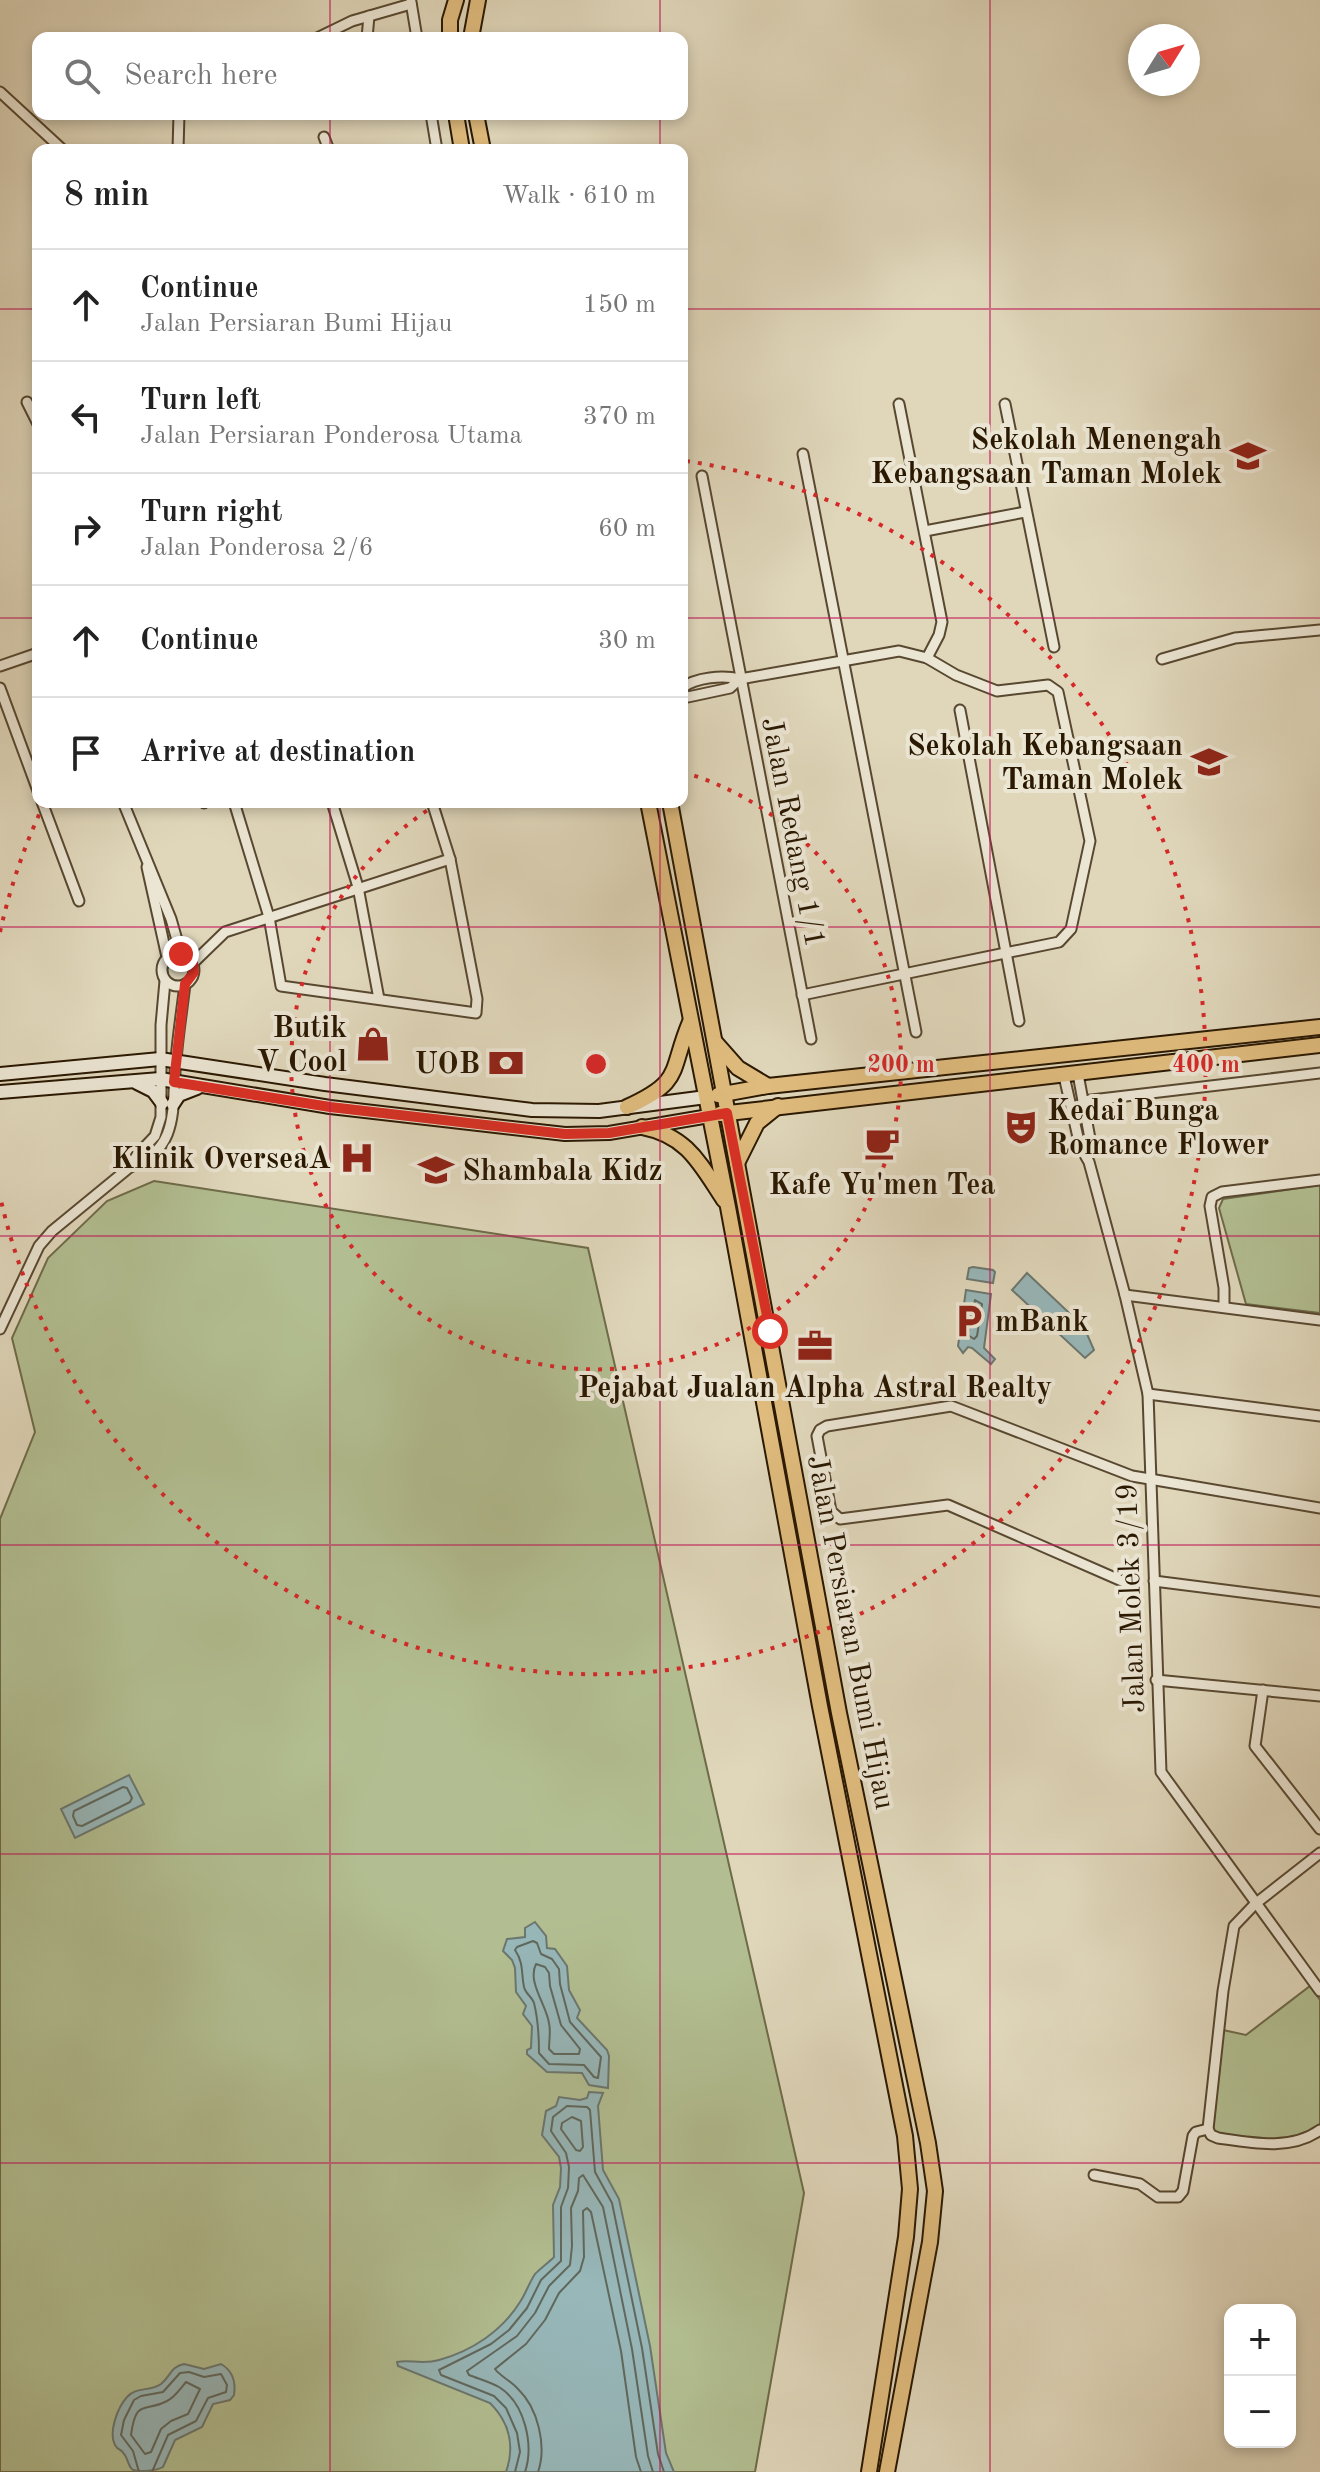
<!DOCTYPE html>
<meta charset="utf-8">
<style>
:root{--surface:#fff;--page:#f2f2f2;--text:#222;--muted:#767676;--line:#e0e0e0}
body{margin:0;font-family:"Old Standard TT",serif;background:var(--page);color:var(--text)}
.controls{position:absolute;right:24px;bottom:24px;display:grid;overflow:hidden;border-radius:16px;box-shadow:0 4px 12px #0003}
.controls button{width:72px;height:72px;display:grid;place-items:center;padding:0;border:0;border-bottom:2px solid var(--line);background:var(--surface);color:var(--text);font:40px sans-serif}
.compass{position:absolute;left:1128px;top:24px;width:72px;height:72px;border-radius:50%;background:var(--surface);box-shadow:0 4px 12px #0003;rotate:53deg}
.stop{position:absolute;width:24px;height:24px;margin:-18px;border:6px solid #d93025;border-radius:50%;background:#fff}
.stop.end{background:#d93025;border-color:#fff;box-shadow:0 2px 8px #0008}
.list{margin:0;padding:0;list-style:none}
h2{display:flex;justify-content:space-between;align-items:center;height:104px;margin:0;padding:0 32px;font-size:34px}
h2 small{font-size:26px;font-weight:400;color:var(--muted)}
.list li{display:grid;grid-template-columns:52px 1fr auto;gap:24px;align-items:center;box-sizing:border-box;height:112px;padding:0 32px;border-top:2px solid var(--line)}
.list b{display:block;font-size:30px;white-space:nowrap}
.list p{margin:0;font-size:26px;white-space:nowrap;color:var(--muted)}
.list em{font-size:26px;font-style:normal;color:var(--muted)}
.icon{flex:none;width:44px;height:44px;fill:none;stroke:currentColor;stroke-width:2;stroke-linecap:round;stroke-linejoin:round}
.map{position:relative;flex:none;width:1320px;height:2472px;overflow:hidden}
.search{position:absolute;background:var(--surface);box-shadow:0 4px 12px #0003;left:32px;top:32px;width:656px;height:88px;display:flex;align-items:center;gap:20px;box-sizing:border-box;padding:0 28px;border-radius:16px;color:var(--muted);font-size:30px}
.panel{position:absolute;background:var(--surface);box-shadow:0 4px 12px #0003;left:32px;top:144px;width:656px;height:664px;border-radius:16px}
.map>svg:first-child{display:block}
.green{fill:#b2be91;stroke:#6e6b49;stroke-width:2}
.water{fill:#97b7b9;stroke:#6b776f;stroke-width:2}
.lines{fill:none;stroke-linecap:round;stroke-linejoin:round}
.shore{stroke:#60685d;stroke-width:2}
.street-casing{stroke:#584830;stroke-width:13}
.secondary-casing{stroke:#2a1801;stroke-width:16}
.primary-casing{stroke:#2a1801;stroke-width:18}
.street{stroke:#ebe5d3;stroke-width:9}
.secondary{stroke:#ebe5d3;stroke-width:12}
.primary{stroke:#e0bc7e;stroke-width:14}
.route{stroke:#d93025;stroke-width:10}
.grid{fill:none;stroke:#c2185b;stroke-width:2;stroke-opacity:0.55}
.ring{fill:none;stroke:#d62828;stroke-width:4;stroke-dasharray:4 8}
.labels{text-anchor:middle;stroke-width:8;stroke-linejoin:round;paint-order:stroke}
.poi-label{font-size:30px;font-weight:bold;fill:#2a1801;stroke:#ebe5d3;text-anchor:end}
.street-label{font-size:30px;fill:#2a1801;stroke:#ebe5d3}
.centre{fill:#d62828;stroke:#ebe5d3;stroke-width:4}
.ring-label{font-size:24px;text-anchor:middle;font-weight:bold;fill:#d62828;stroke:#ebe5d3;stroke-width:8;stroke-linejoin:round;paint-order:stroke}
</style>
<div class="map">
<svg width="1320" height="2472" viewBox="0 0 1320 2472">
<rect width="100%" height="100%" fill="#e0d7bb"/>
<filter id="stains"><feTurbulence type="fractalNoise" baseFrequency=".0025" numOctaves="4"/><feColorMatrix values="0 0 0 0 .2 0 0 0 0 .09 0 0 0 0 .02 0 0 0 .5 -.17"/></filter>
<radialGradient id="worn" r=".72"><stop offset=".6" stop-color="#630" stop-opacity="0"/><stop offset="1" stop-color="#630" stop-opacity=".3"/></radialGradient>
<!-- green -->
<g class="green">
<path d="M154,1181L588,1248L804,2193L755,2472H0V1519L35,1432L12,1338L48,1258L107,1201Z"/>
<path d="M1320,1185V1313L1246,1304L1219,1208L1223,1199Z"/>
<path d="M1310,1986L1320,2000V2124C1312,2131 1301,2137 1290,2139C1275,2142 1224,2140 1213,2130L1223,2030L1246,2035Z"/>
</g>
<!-- water -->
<g class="water">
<path d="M973,1267L993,1270L995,1272L993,1283L967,1279L969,1268Z"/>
<path d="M1027,1273L1084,1327L1094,1350L1085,1358L1012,1290Z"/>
<path d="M966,1290L991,1294L984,1348L995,1359L991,1364L972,1348L968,1347L963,1353L958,1346Z"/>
<path d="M129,1775L144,1804L75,1838L61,1809Z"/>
<path d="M535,1922L546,1936L547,1948L555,1949L567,1966L569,1990L580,2010L577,2018L607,2050L609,2056L608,2088L589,2085L582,2073L547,2072L527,2054V2050L531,2048L532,2026L523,2014L526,2006L516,1992L515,1968L512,1960L503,1951L507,1939L525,1937V1928Z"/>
<path d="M589,2092L603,2093L598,2106L603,2170L619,2199L650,2346L666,2453L674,2472H506C515,2446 510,2423 490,2403L398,2366L397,2362C409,2359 422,2365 439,2360C472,2351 502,2331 520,2302C526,2293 529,2283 535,2274C541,2268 548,2263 554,2257L553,2205L560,2187L561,2168L559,2157L542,2135L546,2111L556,2106L559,2097L580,2100L587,2098Z"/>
<path d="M184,2364L204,2369L221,2364C233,2371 236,2382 234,2395L230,2400L213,2404L202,2427L175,2440L163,2467C156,2471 140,2472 133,2470C128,2467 128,2458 124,2454C120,2447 119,2452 115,2445C108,2432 118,2407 127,2397C137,2386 150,2392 161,2384C171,2376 170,2367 184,2364Z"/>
</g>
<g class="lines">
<!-- shore -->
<g class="shore">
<path d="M975,1300L982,1304L977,1336L974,1339L968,1335Z"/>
<path d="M123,1787L127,1788L132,1798L130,1802L82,1826L77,1825L73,1816L74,1811Z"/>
<path d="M533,1941L537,1943L541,1954L552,1959L559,1969L560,1984L570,2022L601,2057L598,2078L594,2077L584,2065L549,2064L539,2053C539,2035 538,2019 534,2003C532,1997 525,1993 524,1987C521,1973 524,1963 515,1950L517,1947Z"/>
<path d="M536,1964L545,1967L549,1973L550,1986L561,2025L580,2049L579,2054H554L549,2049C549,2040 551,2031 549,2023C546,2004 527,1982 536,1964Z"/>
<path d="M572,2117L581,2121L583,2147L580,2151L576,2150L561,2129L562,2123Z"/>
<path d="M186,2382L200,2389L188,2414L171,2421L161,2429L151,2452L145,2454L131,2435C136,2398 144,2413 167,2401C175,2397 180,2389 186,2382Z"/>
<path d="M139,2472L133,2451L121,2435L124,2420L134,2400L141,2396L163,2392L180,2373L189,2372L204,2377L221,2374L227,2385L226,2392L208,2398L196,2421L168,2435L152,2472"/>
<path d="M515,2472L520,2452L517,2433L506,2408L494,2396L441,2375L439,2370L491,2344L509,2330L527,2308L541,2280L561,2261V2207L568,2188L569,2167L566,2153L551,2131L553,2117L567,2106L587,2107L590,2110L595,2172L612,2203L642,2348L658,2454L664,2472"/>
<path d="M525,2472C534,2445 525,2403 499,2387C490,2382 479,2379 469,2375L467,2371L517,2336L535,2313L549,2286L570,2265L572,2246L571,2208L578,2191L579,2178L583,2175L603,2207L632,2349L648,2456L653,2472"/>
<path d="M538,2472C547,2446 538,2408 518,2389C511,2381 500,2376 495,2369L526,2344L545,2320L559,2293L580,2271L584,2257L583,2211L587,2208L591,2212L621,2351L636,2457L641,2472"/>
</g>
<!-- street casing -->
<g class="street-casing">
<g id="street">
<path d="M411,2L417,38"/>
<path d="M317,38L352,21L411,4"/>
<path d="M367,38L369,16"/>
<path d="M0,92L63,150"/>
<path d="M431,114L437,150"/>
<path d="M324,137L329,150"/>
<path d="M178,150L179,114"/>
<path d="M27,402L38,424"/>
<path d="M899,404L942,622L939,635L927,658"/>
<path d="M1005,404L1054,647"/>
<path d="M803,454L916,1032"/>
<path d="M702,476L811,1039"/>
<path d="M925,531L1025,512"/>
<path d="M1162,659L1235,638L1320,630"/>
<path d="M0,666L38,653"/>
<path d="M0,688L38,791"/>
<path d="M682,688C696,677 723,675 740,679L899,651L927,658L956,675L997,691L1048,685L1058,692L1090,841L1071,929L1059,942L802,995"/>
<path d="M682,693L688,697L730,688L740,679"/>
<path d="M960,710L1019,1021"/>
<path d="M42,802L79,901"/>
<path d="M123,802L171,919L181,954"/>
<path d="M204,802V803"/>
<path d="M234,802L269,917L281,986L476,1013L477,999L450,859L432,802"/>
<path d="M332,802L358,887L379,999"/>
<path d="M147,867L167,957"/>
<circle cx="178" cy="970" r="16"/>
<path d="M193,963L225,932L450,859"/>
<path d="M1078,1074L1091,1144L1087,1158"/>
<path d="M1064,1076L1080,1146L1089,1162L1125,1295L1148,1394L1161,1772L1320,1991"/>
<path d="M1083,1101L1320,1073"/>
<path d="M130,1167L137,1155L155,1136L161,1117V1025L165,981"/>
<path d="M1125,1295L1320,1320"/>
<path d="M1224,1307V1288L1210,1206L1212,1197L1222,1192L1320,1180"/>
<path d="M0,1329L39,1246L52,1231L130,1167C182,1149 171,1104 176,1060C178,1035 182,1010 185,984"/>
<path d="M1148,1394L1320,1416"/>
<path d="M1154,1581L1320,1602"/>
<path d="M1131,1585L948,1505L840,1519L831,1511L817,1436L820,1430L827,1426L951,1406L1132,1476L1320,1508"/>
<path d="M1156,1680L1320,1696"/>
<path d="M1263,1690L1255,1746L1320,1829"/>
<path d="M1320,1853L1255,1904L1234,1926L1223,1991L1208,2129L1211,2135L1218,2138C1252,2143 1291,2151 1320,2130"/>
<path d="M1094,2175L1140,2184L1158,2197H1178L1183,2191L1193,2136L1196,2132L1208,2129"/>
</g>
</g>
<!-- secondary casing -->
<g class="secondary-casing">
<g id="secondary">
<path d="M0,1074L160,1059L325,1084L532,1110L599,1111L706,1097"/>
<path d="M137,1083L153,1091L162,1103"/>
<path d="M0,1092L160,1079L330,1107L565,1134L609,1133L709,1116"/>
<path d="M173,1104L179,1095L197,1088"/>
</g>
</g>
<!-- primary casing -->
<g class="primary-casing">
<g id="primary">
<path d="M450,38V20L456,0"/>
<path d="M471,38L478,0"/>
<path d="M456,114L462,150"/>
<path d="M476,114L483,150"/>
<path d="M648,802L728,1207L820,1706L905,2136L910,2189L906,2237L869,2472"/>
<path d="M670,802L839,1713L928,2143L935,2191L930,2242L887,2472"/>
<path d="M715,1042L738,1068L768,1086"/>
<path d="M718,1095L768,1086L1320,1027"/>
<path d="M627,1107C684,1081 669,1072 690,1022"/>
<path d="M720,1114L1320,1045"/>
<path d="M642,1127C688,1136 700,1164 724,1200"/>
<path d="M737,1163L757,1123L778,1106"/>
</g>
</g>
<!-- street -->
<use href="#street" class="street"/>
<!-- secondary -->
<use href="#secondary" class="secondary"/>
<!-- primary -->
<use href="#primary" class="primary"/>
</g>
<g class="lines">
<!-- route -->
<path class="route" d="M181,954L193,963L194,972L185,984L174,1082L330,1107L565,1134L609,1133L727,1113L770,1331"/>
</g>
<!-- grid -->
<path class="grid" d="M330,0V38M660,0V38M990,0V2472M330,114V150M660,114V150M0,309H38M682,309H1320M0,618H38M682,618H1320M330,802V2472M660,802V2472M0,927H1320M0,1236H1320M0,1545H1320M0,1854H1320M0,2163H1320"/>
<!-- distance rings -->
<g class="ring">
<path d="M683 772A305 305 0 1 1 439 803"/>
<path d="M0 932A610 610 0 0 1 43 806M686 461A610 610 0 1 1 0 1196"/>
</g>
<!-- icons -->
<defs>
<g id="school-bare" transform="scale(2.76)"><path d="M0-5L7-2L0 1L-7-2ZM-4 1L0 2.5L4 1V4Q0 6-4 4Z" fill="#8f2418" stroke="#ebe5d3" stroke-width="2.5" paint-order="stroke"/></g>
<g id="shop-bare" transform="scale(2.76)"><path d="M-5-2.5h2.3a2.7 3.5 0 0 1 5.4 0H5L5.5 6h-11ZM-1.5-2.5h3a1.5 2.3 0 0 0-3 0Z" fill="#8f2418" stroke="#ebe5d3" stroke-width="2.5" paint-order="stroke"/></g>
<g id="bank-bare" transform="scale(2.76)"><path d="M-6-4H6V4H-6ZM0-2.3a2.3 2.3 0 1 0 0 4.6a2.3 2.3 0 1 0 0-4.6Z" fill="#8f2418" stroke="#ebe5d3" stroke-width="2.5" paint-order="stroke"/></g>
<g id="theatre-bare" transform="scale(2.76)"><path d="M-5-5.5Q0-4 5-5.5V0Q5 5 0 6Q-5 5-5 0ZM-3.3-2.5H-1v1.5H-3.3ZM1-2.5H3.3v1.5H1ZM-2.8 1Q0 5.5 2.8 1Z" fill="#8f2418" stroke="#ebe5d3" stroke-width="2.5" paint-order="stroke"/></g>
<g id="cafe-bare" transform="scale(2.76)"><path d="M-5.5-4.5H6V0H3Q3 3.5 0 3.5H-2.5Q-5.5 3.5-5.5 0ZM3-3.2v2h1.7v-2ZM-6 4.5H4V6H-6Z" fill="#8f2418" stroke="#ebe5d3" stroke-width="2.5" paint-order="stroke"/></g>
<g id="hospital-bare" transform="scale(2.76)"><path d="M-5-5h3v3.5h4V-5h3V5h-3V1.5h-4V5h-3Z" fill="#8f2418" stroke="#ebe5d3" stroke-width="2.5" paint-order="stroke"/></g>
<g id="parking-bare" transform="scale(2.76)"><path d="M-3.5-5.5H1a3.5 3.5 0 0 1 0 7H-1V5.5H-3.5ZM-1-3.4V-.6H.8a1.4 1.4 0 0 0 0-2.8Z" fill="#8f2418" stroke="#ebe5d3" stroke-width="2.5" paint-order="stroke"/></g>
<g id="office-bare" transform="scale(2.76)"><path d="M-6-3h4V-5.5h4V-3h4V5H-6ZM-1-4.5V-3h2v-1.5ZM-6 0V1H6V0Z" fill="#8f2418" stroke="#ebe5d3" stroke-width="2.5" paint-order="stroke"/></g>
</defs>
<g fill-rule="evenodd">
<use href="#school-bare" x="1248" y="456"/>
<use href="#school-bare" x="1209" y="762"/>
<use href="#shop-bare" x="373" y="1044"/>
<use href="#bank-bare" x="506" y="1063"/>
<use href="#theatre-bare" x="1021" y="1127"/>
<use href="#cafe-bare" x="882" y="1143"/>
<use href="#hospital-bare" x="357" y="1158"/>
<use href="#school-bare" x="436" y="1170"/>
<use href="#parking-bare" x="969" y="1321"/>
<use href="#office-bare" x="815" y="1346"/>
</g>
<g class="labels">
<!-- poi labels -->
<g class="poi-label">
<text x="1222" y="449">Sekolah Menengah<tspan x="1222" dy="34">Kebangsaan Taman Molek</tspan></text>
<text x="1183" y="755">Sekolah Kebangsaan<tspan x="1183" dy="34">Taman Molek</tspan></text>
<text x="347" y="1037">Butik<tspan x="347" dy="34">V Cool</tspan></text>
<text x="480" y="1073">UOB</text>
<text x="1047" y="1120" text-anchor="start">Kedai Bunga<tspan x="1047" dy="34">Romance Flower</tspan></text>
<text x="331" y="1168">Klinik OverseaA</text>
<text x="462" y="1180" text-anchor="start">Shambala Kidz</text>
<text x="882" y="1194" text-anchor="middle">Kafe Yu'men Tea</text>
<text x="995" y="1331" text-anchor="start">mBank</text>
<text x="815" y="1397" text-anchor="middle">Pejabat Jualan Alpha Astral Realty</text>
</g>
<!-- street labels -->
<g class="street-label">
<text transform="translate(794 832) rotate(79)" y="10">Jalan Redang 1/1</text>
<text transform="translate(1130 1598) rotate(-92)" y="10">Jalan Molek 3/19</text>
<text transform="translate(852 1632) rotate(79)" y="10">Jalan Persiaran Bumi Hijau</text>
</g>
</g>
<circle cx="596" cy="1064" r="12" class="centre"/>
<g class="ring-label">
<text x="901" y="1072">200 m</text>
<text x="1206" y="1072">400 m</text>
</g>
<rect width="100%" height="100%" filter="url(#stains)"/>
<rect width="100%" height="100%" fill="url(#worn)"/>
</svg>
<div class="controls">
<button>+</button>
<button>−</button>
</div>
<svg class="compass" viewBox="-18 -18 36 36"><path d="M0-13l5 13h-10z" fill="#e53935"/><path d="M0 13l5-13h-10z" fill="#767676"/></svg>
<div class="stop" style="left:770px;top:1331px"></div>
<div class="stop end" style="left:181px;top:954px"></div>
<div class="search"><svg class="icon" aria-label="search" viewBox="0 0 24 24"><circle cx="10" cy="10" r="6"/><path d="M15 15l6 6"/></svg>Search here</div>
<section class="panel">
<h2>8 min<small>Walk · 610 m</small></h2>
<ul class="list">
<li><svg class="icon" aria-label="ahead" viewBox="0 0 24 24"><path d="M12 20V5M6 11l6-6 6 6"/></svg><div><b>Continue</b><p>Jalan Persiaran Bumi Hijau</p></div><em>150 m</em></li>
<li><svg class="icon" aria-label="left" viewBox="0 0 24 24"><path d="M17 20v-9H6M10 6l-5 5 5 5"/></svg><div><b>Turn left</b><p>Jalan Persiaran Ponderosa Utama</p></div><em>370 m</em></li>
<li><svg class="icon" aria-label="right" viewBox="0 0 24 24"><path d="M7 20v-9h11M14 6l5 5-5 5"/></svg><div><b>Turn right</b><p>Jalan Ponderosa 2/6</p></div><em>60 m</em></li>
<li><svg class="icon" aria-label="ahead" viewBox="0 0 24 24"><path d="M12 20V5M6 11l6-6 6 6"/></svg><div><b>Continue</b></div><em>30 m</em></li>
<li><svg class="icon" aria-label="arrive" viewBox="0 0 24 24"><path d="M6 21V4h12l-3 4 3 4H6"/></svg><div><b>Arrive at destination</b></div></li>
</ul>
</section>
</div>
